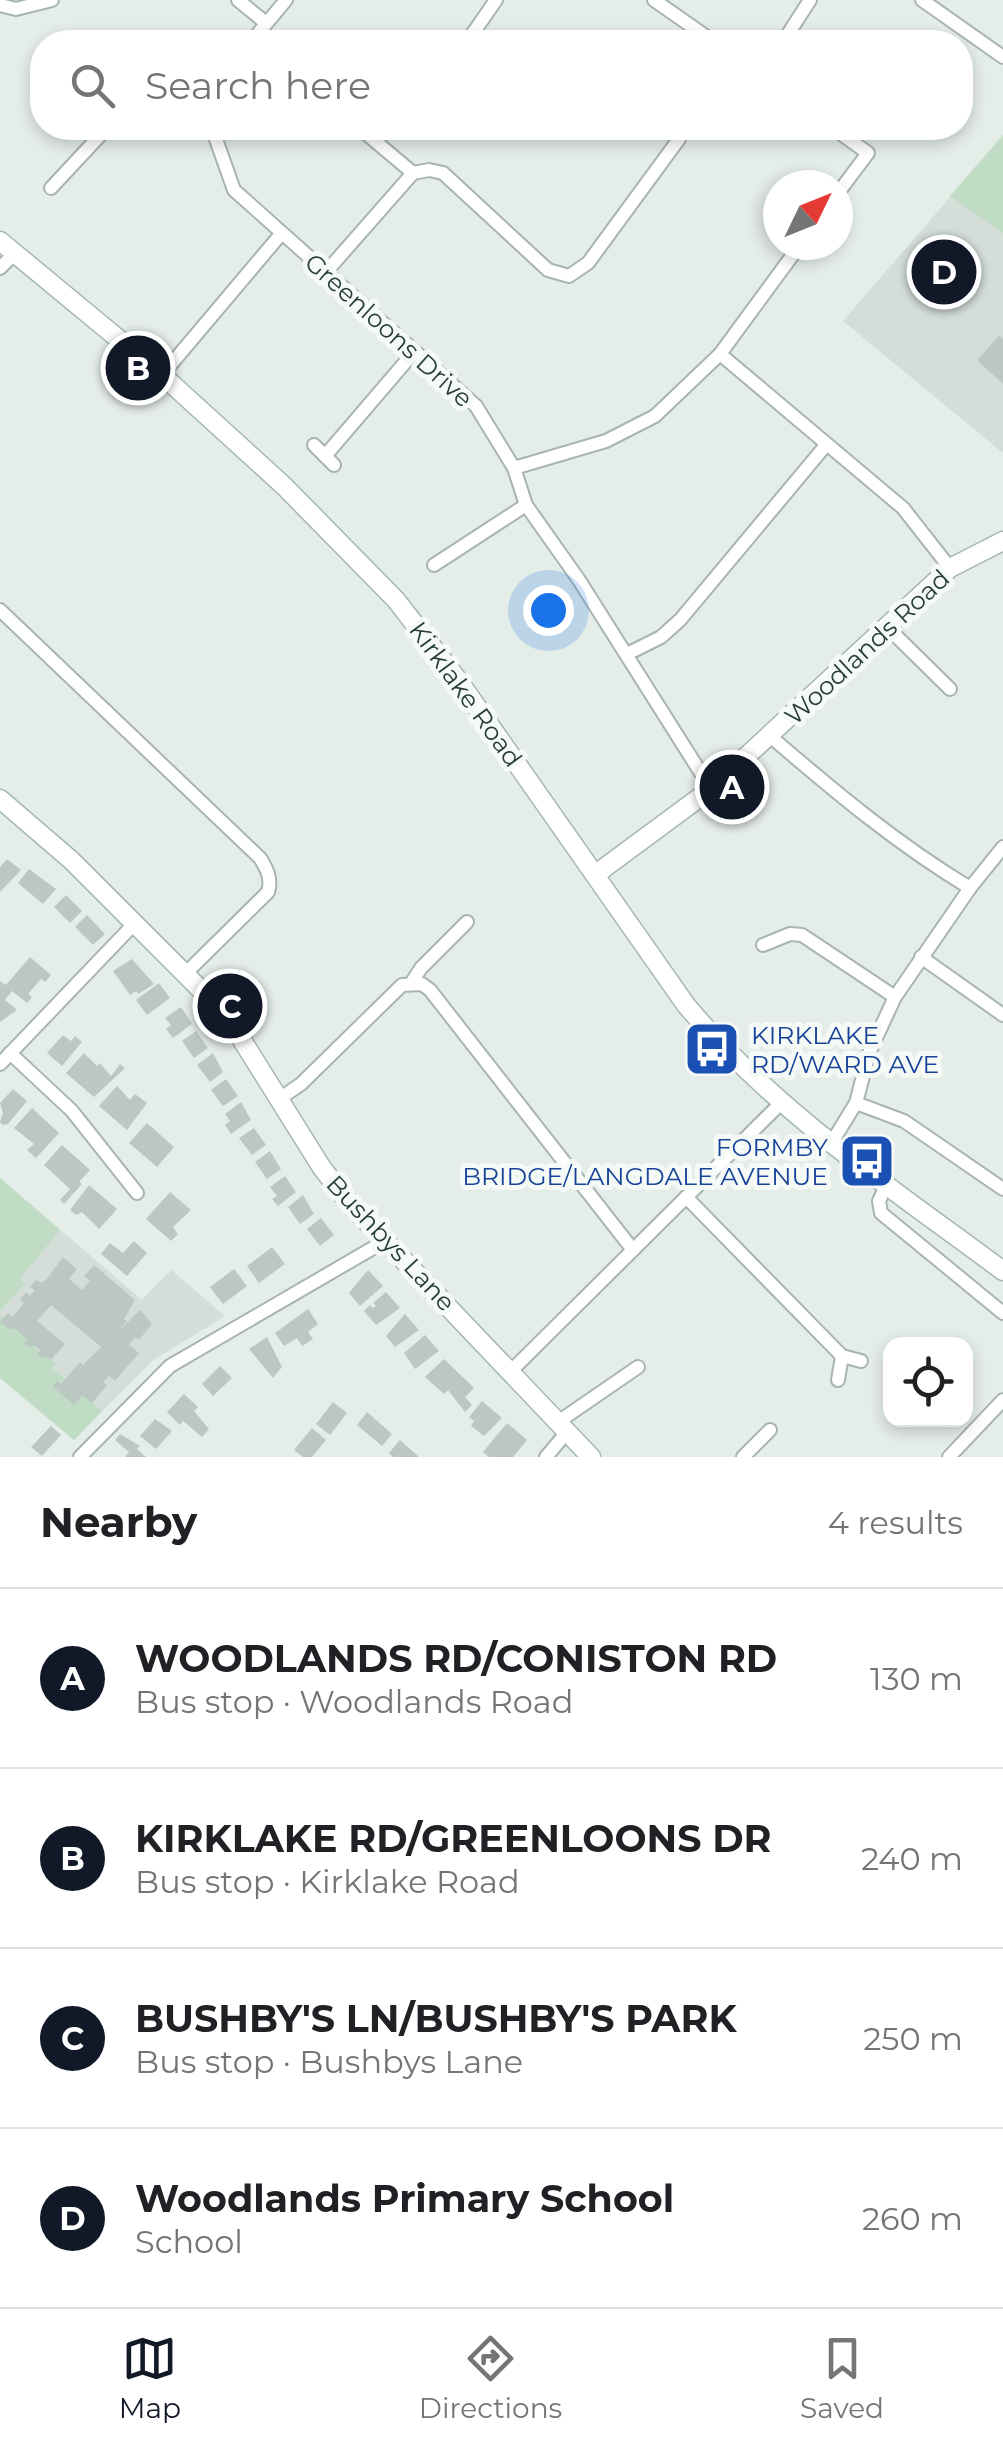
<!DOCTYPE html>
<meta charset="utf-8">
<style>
:root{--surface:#fff;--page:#f2f2f2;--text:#202124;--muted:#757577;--line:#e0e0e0;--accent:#111827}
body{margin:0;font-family:Montserrat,sans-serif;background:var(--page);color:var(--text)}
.controls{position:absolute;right:30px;bottom:30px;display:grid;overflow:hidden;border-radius:20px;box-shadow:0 5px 15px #0003}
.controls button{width:90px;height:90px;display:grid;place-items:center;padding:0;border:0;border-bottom:2px solid var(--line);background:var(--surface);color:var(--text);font:50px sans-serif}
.compass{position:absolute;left:763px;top:170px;width:90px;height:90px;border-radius:50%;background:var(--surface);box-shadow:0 5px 15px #0003;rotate:47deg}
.you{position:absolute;left:548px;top:610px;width:35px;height:35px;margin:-25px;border:8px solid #fff;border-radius:50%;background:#1a73e8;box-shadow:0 0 0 15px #1a73e833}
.badge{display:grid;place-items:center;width:65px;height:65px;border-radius:50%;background:var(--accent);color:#fff;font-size:32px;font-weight:700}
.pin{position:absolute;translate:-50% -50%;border:5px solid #fff;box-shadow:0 2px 10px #0006}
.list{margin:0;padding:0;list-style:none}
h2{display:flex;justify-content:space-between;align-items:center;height:130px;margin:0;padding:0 40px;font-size:42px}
h2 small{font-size:32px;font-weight:400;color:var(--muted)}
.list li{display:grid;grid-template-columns:65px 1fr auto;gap:30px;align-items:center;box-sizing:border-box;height:180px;padding:0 40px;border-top:2px solid var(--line)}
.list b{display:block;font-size:38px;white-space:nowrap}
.list p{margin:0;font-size:32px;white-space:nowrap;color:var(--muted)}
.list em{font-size:32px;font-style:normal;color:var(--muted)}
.icon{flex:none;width:55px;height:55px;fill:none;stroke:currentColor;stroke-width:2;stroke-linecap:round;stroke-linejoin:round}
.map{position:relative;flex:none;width:1003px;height:1457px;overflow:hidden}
.search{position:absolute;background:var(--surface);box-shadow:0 5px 15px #0003;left:30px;right:30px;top:30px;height:110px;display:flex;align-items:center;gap:25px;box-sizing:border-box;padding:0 35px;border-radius:40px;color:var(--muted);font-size:38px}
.sheet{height:850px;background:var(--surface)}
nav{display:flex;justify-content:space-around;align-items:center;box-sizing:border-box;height:140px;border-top:2px solid var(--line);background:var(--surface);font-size:28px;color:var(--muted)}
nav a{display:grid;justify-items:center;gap:5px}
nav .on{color:var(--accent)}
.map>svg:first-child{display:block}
.built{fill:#d4ddd8}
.green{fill:#c0dcc5}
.building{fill:#bbc8c2}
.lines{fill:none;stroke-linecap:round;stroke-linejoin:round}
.street-casing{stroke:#a8b5af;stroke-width:16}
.secondary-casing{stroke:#a4b8af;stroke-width:21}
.street{stroke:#fff;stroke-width:12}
.secondary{stroke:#fff;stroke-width:18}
.labels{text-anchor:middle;stroke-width:10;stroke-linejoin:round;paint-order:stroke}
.street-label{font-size:25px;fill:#263e35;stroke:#f6faf7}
.transit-label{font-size:25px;fill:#164399;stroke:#f6faf7;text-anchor:start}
</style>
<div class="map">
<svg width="1003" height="1457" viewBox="0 0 1003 1457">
<rect width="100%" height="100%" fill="#e5ede9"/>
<!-- built -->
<g class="built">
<path d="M1003,136V453L843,321Z"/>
<path d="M0,1178L142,1300L171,1270L225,1316L152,1361L74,1440L0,1378Z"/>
</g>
<!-- green -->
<g class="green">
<path d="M1003,135V233L950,196Z"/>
<path d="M0,1178L60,1230L20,1278L25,1283L0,1311Z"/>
<path d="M0,1316L3,1319L1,1322L9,1330L13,1327L27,1339L25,1343L30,1348L33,1345L43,1358L46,1356L56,1364L52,1368L65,1379L53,1387L73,1404L82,1395L102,1411L74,1440L0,1378Z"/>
</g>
<!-- building -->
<g class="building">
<path d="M999,336L1003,339V384L977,360Z"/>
<path d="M7,859L21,870L0,892V867Z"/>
<path d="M29,869L56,889L43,904L18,883Z"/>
<path d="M66,895L82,911L70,923L54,907Z"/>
<path d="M87,915L105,934L93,945L75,927Z"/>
<path d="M30,957L51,975L45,982L41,979L28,994L32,997L27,1003L12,991L5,1000L17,1010L0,1022V981L6,985Z"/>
<path d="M132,959L154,984L138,994L136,991L130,995L113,971Z"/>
<path d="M159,983L170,998L147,1015L136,1000Z"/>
<path d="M181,1007L192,1024L173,1038L166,1029L171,1025L165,1018Z"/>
<path d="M196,1031L208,1048L194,1058L182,1041Z"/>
<path d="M63,1035L71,1041L75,1036L82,1042L62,1066L47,1053Z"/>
<path d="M84,1053L97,1066L100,1063L111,1076L120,1064L125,1068L94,1097L66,1073Z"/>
<path d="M213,1053L223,1072L210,1082L197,1065Z"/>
<path d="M226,1079L238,1096L223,1106L211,1090Z"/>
<path d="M117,1086L130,1100L135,1094L147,1103L127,1130L99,1106Z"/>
<path d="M13,1089L27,1101L8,1124L3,1125L0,1122L3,1113L0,1103Z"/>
<path d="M241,1102L251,1120L231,1134L225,1125L230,1121L225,1114Z"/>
<path d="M32,1108L59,1133L36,1158L27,1150L34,1144L14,1128Z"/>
<path d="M147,1123L174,1147L157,1167L129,1143Z"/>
<path d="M254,1128L266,1145L252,1155L239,1138Z"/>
<path d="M62,1145L90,1170L79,1182L82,1184L64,1204L60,1200L70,1189L44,1165Z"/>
<path d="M270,1151L281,1169L267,1179L255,1162Z"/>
<path d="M285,1176L296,1192L278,1206L272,1199L277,1196L270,1187Z"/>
<path d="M89,1185L117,1209L99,1229L82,1212L76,1215L70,1210Z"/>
<path d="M170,1192L191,1210L173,1227L178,1234L171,1241L146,1219Z"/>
<path d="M303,1195L314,1214L300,1224L288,1207Z"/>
<path d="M321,1218L334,1235L320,1246L307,1229Z"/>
<path d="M134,1241L147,1253L127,1276L101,1254L110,1243L123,1253Z"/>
<path d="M272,1247L285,1264L259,1283L247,1266Z"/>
<path d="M63,1257L77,1269L69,1279L82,1290L90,1281L84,1276L94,1265L135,1300L124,1319L127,1321L116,1334L140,1310L152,1324L139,1340L135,1337L129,1345L139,1353L115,1381L109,1376L103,1382L107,1385L92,1403L82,1395L74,1405L53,1387L57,1381L61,1384L80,1362L83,1365L101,1347L51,1305L37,1321L65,1344L51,1360L46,1356L43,1359L37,1354L40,1350L33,1345L31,1348L24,1343L27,1339L13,1327L10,1330L0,1322L8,1313L12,1317L24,1303L20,1299L26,1292L30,1296L35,1290L30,1287L36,1280L41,1283L46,1280Z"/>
<path d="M234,1269L247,1286L223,1304L210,1287Z"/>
<path d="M368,1270L383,1286L360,1306L349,1293Z"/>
<path d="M386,1292L400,1308L376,1325L364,1311L370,1305L373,1308L376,1306L373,1303Z"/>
<path d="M308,1309L318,1324L308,1332L313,1339L302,1346L297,1338L284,1346L275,1333Z"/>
<path d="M405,1314L419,1330L395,1347L386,1336Z"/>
<path d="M425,1335L439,1351L415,1369L404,1353Z"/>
<path d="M267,1337L282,1367L273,1378L249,1349Z"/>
<path d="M444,1359L474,1388L465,1397L472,1405L465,1412L448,1390L444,1394L425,1377Z"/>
<path d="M220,1366L232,1378L213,1396L202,1384Z"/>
<path d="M184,1394L198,1407L194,1411L209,1429L202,1437L183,1421L180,1425L167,1412Z"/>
<path d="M482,1401L502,1418L484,1436L471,1426L474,1421L469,1417Z"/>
<path d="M333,1402L347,1413L330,1435L316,1424Z"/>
<path d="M367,1412L392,1434L382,1446L357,1425Z"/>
<path d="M155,1419L172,1431L156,1449L140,1436Z"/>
<path d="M507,1423L527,1440L513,1457H489L483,1452Z"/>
<path d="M51,1426L61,1435L42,1456L31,1447Z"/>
<path d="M312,1428L326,1440L312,1457H303L294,1450Z"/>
<path d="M120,1434L140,1446L137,1449L146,1457H125L129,1452L115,1440Z"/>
<path d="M400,1440L410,1449L419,1457H393L389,1453Z"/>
</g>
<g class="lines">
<!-- street casing -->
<g class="street-casing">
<g id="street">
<path d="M238,0L266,23"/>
<path d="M654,0L714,42"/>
<path d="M922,0L1003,57"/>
<path d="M0,5L16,9L52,0"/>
<path d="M251,42L286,0"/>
<path d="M478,42L471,36L496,0"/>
<path d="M783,42L810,0"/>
<path d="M212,128L234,190L476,406L514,468L606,441L655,416L720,354L800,245"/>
<path d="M366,128L363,131L413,173"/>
<path d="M833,128L868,153L838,193"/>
<path d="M51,188L107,128"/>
<path d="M0,268L14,254"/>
<path d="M326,272L413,173L429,170L443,173L548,270L569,276L588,263L679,139L664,128"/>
<path d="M720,354L903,508L950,568"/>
<path d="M162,375L281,234"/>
<path d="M314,445L334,465"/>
<path d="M325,456L414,352"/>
<path d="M514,468L526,505L579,580L711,789"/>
<path d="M434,565L526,505"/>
<path d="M0,610L260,858C267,869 272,879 268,892L185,974"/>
<path d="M885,625L950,689"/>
<path d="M627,654L661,637L680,620L826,445"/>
<path d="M770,736C834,791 897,844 970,888"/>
<path d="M763,945L790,934L802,935L895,997"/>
<path d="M921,957L1003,1015"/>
<path d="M412,982L421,968L467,922"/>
<path d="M10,1053L72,1111L137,1193"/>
<path d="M0,1064L135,923"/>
<path d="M279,1099L301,1084L402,985L422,984L430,990L633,1250"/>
<path d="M856,1103L904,1121L1003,1189"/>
<path d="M832,1142L856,1103L869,1053L895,997L970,888L1003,847"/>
<path d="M887,1184L879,1201L881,1213L1003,1313"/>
<path d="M686,1197L842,1356"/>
<path d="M511,1371L781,1103"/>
<path d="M838,1380L842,1356L861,1361"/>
<path d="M558,1422L638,1367"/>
<path d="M80,1457L170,1366L385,1241"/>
<path d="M546,1457L567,1432"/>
<path d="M743,1457L770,1430"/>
<path d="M949,1457L1003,1400"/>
</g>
</g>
<!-- secondary casing -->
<g class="secondary-casing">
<g id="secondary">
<path d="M0,241L162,375L284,486L396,600L458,680L686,1005C775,1112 893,1189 1003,1271"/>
<path d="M0,799L71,860L227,1016L322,1168L351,1205L591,1457"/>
<path d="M596,874L711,789L950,568L1003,541"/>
</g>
</g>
<!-- street -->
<use href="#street" class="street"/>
<!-- secondary -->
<use href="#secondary" class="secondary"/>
</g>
<!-- icons -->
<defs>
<g id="bus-square" transform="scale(2.875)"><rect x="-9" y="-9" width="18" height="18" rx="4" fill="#1a4fb4" stroke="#f6faf7"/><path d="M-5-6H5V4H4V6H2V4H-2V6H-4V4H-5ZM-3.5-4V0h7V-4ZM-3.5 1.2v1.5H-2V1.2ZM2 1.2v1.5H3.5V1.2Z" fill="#fff"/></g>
</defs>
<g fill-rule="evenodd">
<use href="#bus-square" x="712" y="1049"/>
<use href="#bus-square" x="867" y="1161"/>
</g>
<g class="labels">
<!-- street labels -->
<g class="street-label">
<text transform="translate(389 330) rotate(42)" y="9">Greenloons Drive</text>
<text transform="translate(867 647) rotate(-43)" y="9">Woodlands Road</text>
<text transform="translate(466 694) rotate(54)" y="9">Kirklake Road</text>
<text transform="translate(391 1243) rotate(47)" y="9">Bushbys Lane</text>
</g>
<!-- transit labels -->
<g class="transit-label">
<text x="751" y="1044">KIRKLAKE<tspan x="751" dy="29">RD/WARD AVE</tspan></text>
<text x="828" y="1156" text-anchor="end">FORMBY<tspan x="828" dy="29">BRIDGE/LANGDALE AVENUE</tspan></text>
</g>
</g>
</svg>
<div class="controls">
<button><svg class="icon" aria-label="locate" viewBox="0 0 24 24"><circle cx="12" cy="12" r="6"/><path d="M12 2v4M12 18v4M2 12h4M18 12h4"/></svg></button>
</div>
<svg class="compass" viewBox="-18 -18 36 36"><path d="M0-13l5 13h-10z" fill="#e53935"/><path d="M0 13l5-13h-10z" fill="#757577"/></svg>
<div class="you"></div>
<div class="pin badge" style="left:732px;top:787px">A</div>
<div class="pin badge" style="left:138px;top:368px">B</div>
<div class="pin badge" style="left:230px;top:1006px">C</div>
<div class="pin badge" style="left:944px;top:272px">D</div>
<div class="search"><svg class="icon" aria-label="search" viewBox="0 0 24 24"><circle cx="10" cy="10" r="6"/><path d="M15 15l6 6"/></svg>Search here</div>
</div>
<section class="sheet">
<h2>Nearby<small>4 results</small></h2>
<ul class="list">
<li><span class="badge">A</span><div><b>WOODLANDS RD/CONISTON RD</b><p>Bus stop · Woodlands Road</p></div><em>130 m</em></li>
<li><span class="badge">B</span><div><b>KIRKLAKE RD/GREENLOONS DR</b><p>Bus stop · Kirklake Road</p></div><em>240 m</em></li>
<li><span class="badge">C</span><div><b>BUSHBY'S LN/BUSHBY'S PARK</b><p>Bus stop · Bushbys Lane</p></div><em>250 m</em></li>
<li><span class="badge">D</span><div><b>Woodlands Primary School</b><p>School</p></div><em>260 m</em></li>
</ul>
</section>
<nav>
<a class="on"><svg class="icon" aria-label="map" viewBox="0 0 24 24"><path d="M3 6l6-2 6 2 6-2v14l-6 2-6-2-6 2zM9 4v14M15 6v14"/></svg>Map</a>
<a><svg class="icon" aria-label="directions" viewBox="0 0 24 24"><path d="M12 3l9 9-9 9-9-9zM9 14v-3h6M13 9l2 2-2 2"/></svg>Directions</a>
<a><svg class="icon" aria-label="saved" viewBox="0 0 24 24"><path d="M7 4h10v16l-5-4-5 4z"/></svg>Saved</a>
</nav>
